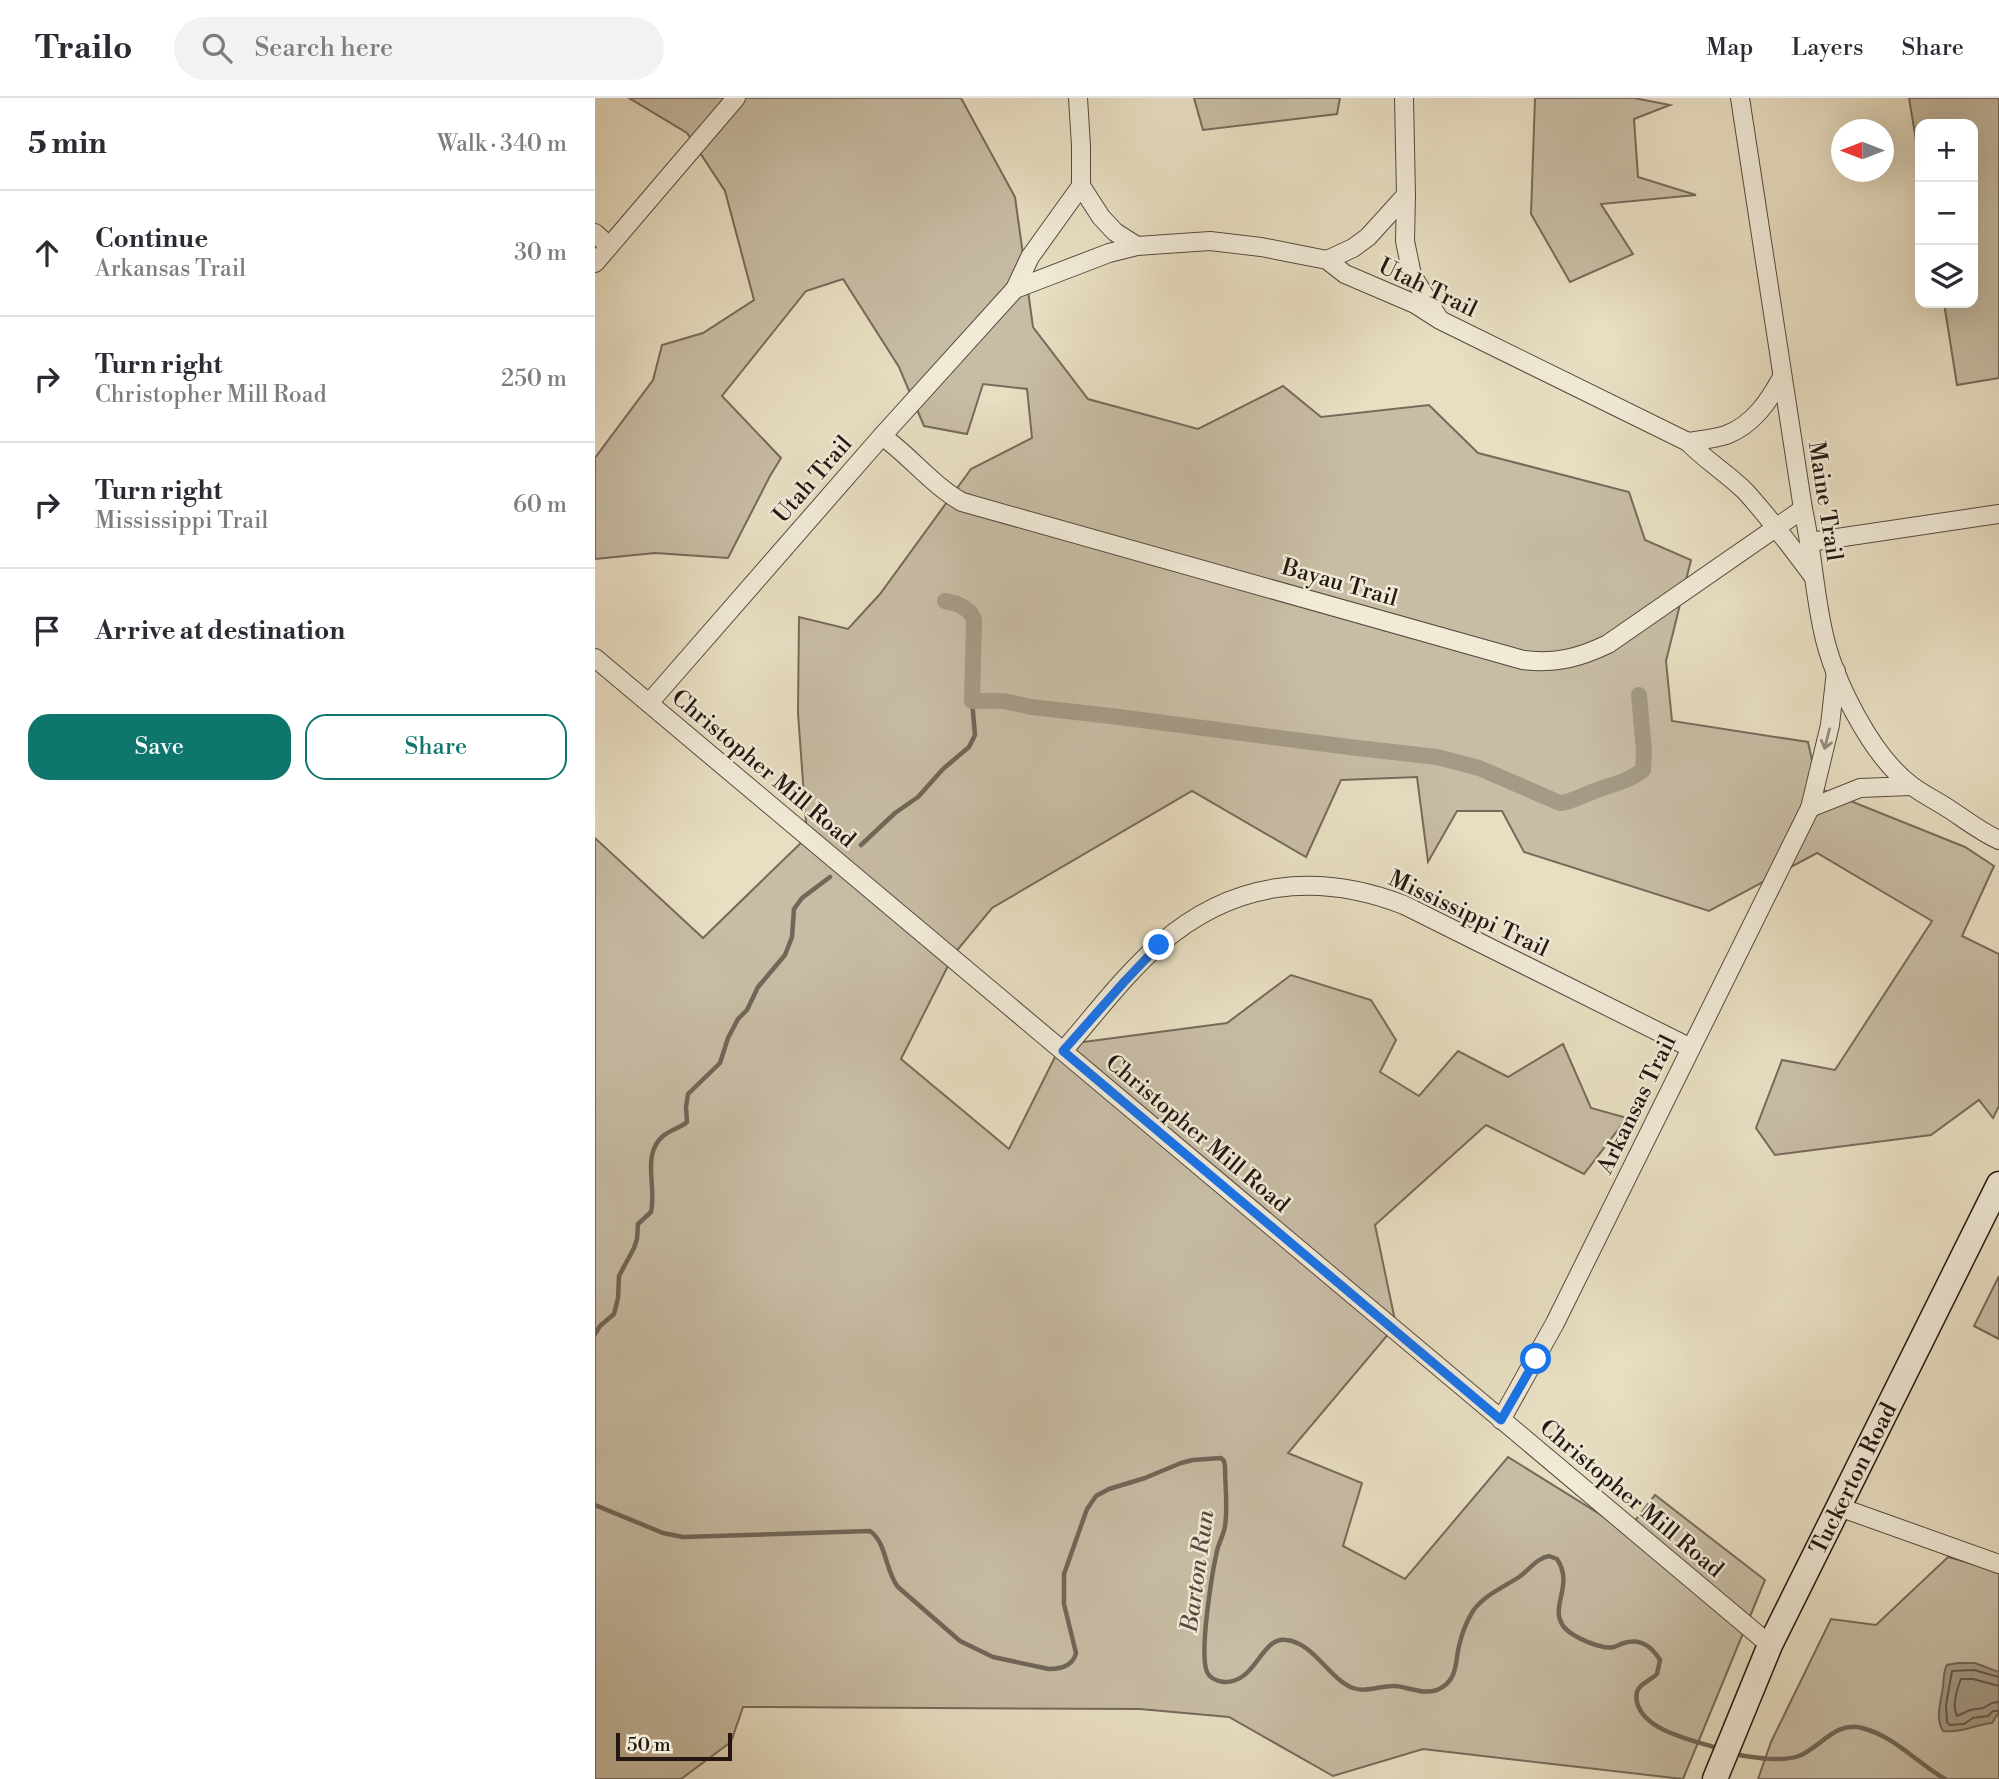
<!DOCTYPE html>
<meta charset="utf-8">
<style>
:root{--surface:#fff;--page:#f2f2f3;--text:#2b2b33;--muted:#7c7c81;--line:#e1e1e2;--accent:#0f766e}
body{margin:0;font-family:"Libre Bodoni",serif;background:var(--page);color:var(--text)}
.controls{position:absolute;right:21px;top:21px;display:grid;overflow:hidden;border-radius:14px;box-shadow:0 7px 28px #0002}
.controls button{width:63px;height:63px;display:grid;place-items:center;padding:0;border:0;border-bottom:2px solid var(--line);background:var(--surface);color:var(--text);font:35px sans-serif}
.compass{position:absolute;left:1236px;top:21px;width:63px;height:63px;border-radius:50%;background:var(--surface);box-shadow:0 7px 28px #0002;rotate:270deg}
.scale{position:absolute;left:21px;bottom:18px;width:116px;box-sizing:border-box;padding-left:7px;border:4px solid #241712;border-top:0;font-size:19px;line-height:24px;white-space:nowrap;color:#241712;-webkit-text-stroke:5px #f0ead7;paint-order:stroke}
.stop{position:absolute;width:21px;height:21px;margin:-16px;border:5px solid #1a73e8;border-radius:50%;background:#fff}
.stop.end{background:#1a73e8;border-color:#fff;box-shadow:0 2px 7px #0008}
.list{margin:0;padding:0;list-style:none}
h2{display:flex;justify-content:space-between;align-items:center;height:91px;margin:0;padding:0 28px;font-size:30px}
h2 small{font-size:23px;font-weight:400;color:var(--muted)}
.list li{display:grid;grid-template-columns:46px 1fr auto;gap:21px;align-items:center;box-sizing:border-box;height:126px;padding:0 28px;border-top:2px solid var(--line)}
.list b{display:block;font-size:26px;white-space:nowrap}
.list p{margin:0;font-size:23px;white-space:nowrap;color:var(--muted)}
.list em{font-size:23px;font-style:normal;color:var(--muted)}
.actions{display:flex;gap:14px;padding:21px 28px}
.actions a{flex:1;padding:16px 0;border:2px solid var(--accent);border-radius:21px;text-align:center;font-size:24px;color:var(--accent)}
.actions .main{background:var(--accent);color:#fff}
.icon{flex:none;width:38px;height:38px;fill:none;stroke:currentColor;stroke-width:2;stroke-linecap:round;stroke-linejoin:round}
.map{position:relative;flex:none;width:1404px;height:1681px;overflow:hidden}
header{display:flex;align-items:center;gap:42px;box-sizing:border-box;height:98px;padding:0 35px;background:var(--surface);border-bottom:2px solid var(--line)}
header strong{font-size:33px}
nav{display:flex;gap:38px;margin-inline-start:auto;font-size:24px}
.search{width:490px;height:63px;background:var(--page);display:flex;align-items:center;gap:18px;box-sizing:border-box;padding:0 24px;border-radius:38px;color:var(--muted);font-size:26px}
main{display:flex}
aside{flex:1;background:var(--surface)}
.map>svg:first-child{display:block}
.green{fill:#c7bca4;stroke:#766a5b;stroke-width:2}
.water{fill:#a59a86;stroke:#716658;stroke-width:2}
.lines{fill:none;stroke-linecap:round;stroke-linejoin:round}
.shore{stroke:#64584c;stroke-width:2}
.stream{stroke:#716658;stroke-width:4.5}
.canal{stroke:#a59a86;stroke-width:16}
.minor-casing{stroke:#55493e;stroke-width:20}
.secondary-casing{stroke:#241712;stroke-width:27}
.minor{stroke:#f0ead7;stroke-width:18}
.secondary{stroke:#f0ead7;stroke-width:24}
.oneway{stroke:#948b7e}
.route{stroke:#1a73e8;stroke-width:9}
.labels{text-anchor:middle;stroke-width:5;stroke-linejoin:round;paint-order:stroke}
.street-label{font-size:23px;fill:#241712;stroke:#f0ead7}
.water-label{font-size:24px;font-style:italic;fill:#584b40;stroke:#f0ead7}
</style>
<header>
<strong>Trailo</strong>
<div class="search"><svg class="icon" aria-label="search" viewBox="0 0 24 24"><circle cx="10" cy="10" r="6"/><path d="M15 15l6 6"/></svg>Search here</div>
<nav><a>Map</a><a>Layers</a><a>Share</a></nav>
</header>
<main>
<aside>
<h2>5 min<small>Walk · 340 m</small></h2>
<ul class="list">
<li><svg class="icon" aria-label="ahead" viewBox="0 0 24 24"><path d="M12 20V5M6 11l6-6 6 6"/></svg><div><b>Continue</b><p>Arkansas Trail</p></div><em>30 m</em></li>
<li><svg class="icon" aria-label="right" viewBox="0 0 24 24"><path d="M7 20v-9h11M14 6l5 5-5 5"/></svg><div><b>Turn right</b><p>Christopher Mill Road</p></div><em>250 m</em></li>
<li><svg class="icon" aria-label="right" viewBox="0 0 24 24"><path d="M7 20v-9h11M14 6l5 5-5 5"/></svg><div><b>Turn right</b><p>Mississippi Trail</p></div><em>60 m</em></li>
<li><svg class="icon" aria-label="arrive" viewBox="0 0 24 24"><path d="M6 21V4h12l-3 4 3 4H6"/></svg><div><b>Arrive at destination</b></div></li>
</ul>
<div class="actions"><a class="main">Save</a><a>Share</a></div>
</aside>
<div class="map">
<svg width="1404" height="1681" viewBox="0 0 1404 1681">
<rect width="100%" height="100%" fill="#e8dec2"/>
<filter id="stains"><feTurbulence type="fractalNoise" baseFrequency=".00286" numOctaves="4"/><feColorMatrix values="0 0 0 0 .2 0 0 0 0 .09 0 0 0 0 .02 0 0 0 .5 -.17"/></filter>
<radialGradient id="worn" r=".72"><stop offset=".6" stop-color="#630" stop-opacity="0"/><stop offset="1" stop-color="#630" stop-opacity=".3"/></radialGradient>
<!-- green -->
<g class="green">
<path d="M34,0H366L420,99L438,229L493,301L603,331L688,288L726,319L834,307L883,355L1034,394L1050,442L1096,462L1071,563L1077,623L1213,644L1223,690L1370,749L1399,768L1367,838L1404,856V1008L1398,1020L1384,1002L1336,1037L1180,1057L1161,1030L1187,962L1240,972L1337,823L1222,755L1114,813L929,754L907,713H862L833,764L822,679L746,682L711,759L597,693L397,810L359,856L306,961L414,1051L466,947L632,925L696,877L776,902L801,942L785,974L824,998L863,953L913,979L968,946L996,1010L1032,1020L989,1076L891,1027L780,1127L801,1227L693,1355L767,1385L748,1448L810,1481L913,1359L1032,1433L1060,1397L1170,1482L1088,1681L828,1651L738,1678L634,1619L545,1611L148,1609L136,1644L86,1681H0V740L108,840L212,739L203,615L204,519L253,531L285,496L376,371L437,340L432,291L388,286L372,336L329,328L304,269L248,181L211,193L127,298L186,360L175,378L133,460L60,455L0,461V360L58,282L67,247L108,235L159,202L130,93L92,35Z"/>
<path d="M599,0H745L742,16L608,32Z"/>
<path d="M940,0H1039L1075,7L1039,21L1043,79L1101,97L1006,106L1038,156L975,184L936,116Z"/>
<path d="M1314,0H1404V280L1362,287L1349,205H1378V26H1325V66Z"/>
<path d="M1404,1178V1241L1379,1228Z"/>
<path d="M1353,1459L1404,1473V1681H1163L1176,1644L1236,1521L1281,1527Z"/>
</g>
<!-- water -->
<path class="water" d="M1363,1565H1380L1404,1574V1614L1397,1625C1378,1627 1368,1635 1348,1633C1340,1620 1346,1603 1348,1589C1349,1581 1348,1574 1352,1567Z"/>
<g class="lines">
<!-- shore -->
<g class="shore">
<path d="M1404,1579L1379,1572L1357,1573L1351,1607L1352,1624L1355,1627L1369,1626L1378,1620L1393,1618L1398,1613H1404"/>
<path d="M1404,1588L1378,1581H1366C1362,1591 1357,1608 1362,1618L1375,1612L1388,1610L1397,1605L1404,1604"/>
</g>
<!-- stream -->
<g class="stream">
<path d="M266,747L300,715L323,699L348,671L374,649L380,637L377,603"/>
<path d="M0,1236L5,1228L19,1216L23,1200L24,1178L39,1150L42,1141L43,1126L56,1114C62,1089 46,1057 68,1038C75,1032 85,1030 92,1024L91,1009L93,996L125,965L133,940L143,921L152,912L163,889L190,857L197,839L199,811L207,800L235,779"/>
<path d="M0,1407L68,1435L88,1439L275,1433C292,1445 290,1473 303,1489L365,1543L398,1559L454,1571C466,1571 478,1568 481,1555L469,1506V1476L492,1411L501,1398L514,1391L550,1380L586,1365L598,1362L626,1360L629,1363L630,1369C630,1388 633,1409 630,1428C629,1436 624,1444 622,1453C617,1475 604,1555 612,1574C615,1581 621,1583 629,1584C662,1585 665,1539 691,1542C718,1544 734,1581 758,1590C771,1595 787,1587 800,1588C814,1589 827,1597 842,1592C863,1583 860,1565 864,1548C867,1535 871,1524 878,1513C889,1497 909,1489 924,1479C934,1472 942,1460 954,1458L962,1461C980,1488 953,1509 969,1529C977,1539 1007,1552 1019,1549C1022,1548 1025,1546 1029,1545C1045,1540 1057,1549 1065,1562L1062,1576C1057,1581 1049,1584 1045,1589C1041,1593 1041,1599 1042,1604C1048,1632 1096,1642 1119,1649"/>
<path d="M1144,1657C1162,1660 1187,1664 1204,1658C1226,1649 1240,1623 1267,1630C1299,1638 1321,1664 1350,1681"/>
</g>
<!-- canal -->
<path class="canal" d="M350,503C362,505 375,510 379,522L377,603H409L436,609L516,618L754,649L842,659L884,670L965,705C976,704 986,698 997,694C1014,687 1033,684 1048,672L1049,653L1044,597"/>
<!-- minor casing -->
<g class="minor-casing">
<g id="minor">
<path d="M483,0L486,48V88L506,119L520,134L542,148"/>
<path d="M1145,0L1208,411C1217,451 1219,492 1228,533C1238,581 1276,658 1317,688C1329,697 1342,703 1354,711C1371,722 1386,734 1404,742"/>
<path d="M811,97L810,143L817,177L843,219"/>
<path d="M0,135L14,148"/>
<path d="M732,162L758,150L773,139L811,97L809,0"/>
<path d="M0,165L141,0"/>
<path d="M420,191L435,159L486,88"/>
<path d="M287,338C315,358 336,386 367,404L928,562C960,566 984,560 1013,546L1208,411"/>
<path d="M1093,344C1105,342 1119,341 1131,337C1158,327 1174,303 1187,279"/>
<path d="M1215,444L1404,416"/>
<path d="M0,560L1175,1547"/>
<path d="M1241,573L1235,627L1215,710L1265,690L1316,688"/>
<path d="M54,605L287,338L420,191L514,155L542,148L615,143L666,149L732,162L750,176L820,206L845,222L1093,344C1110,362 1132,375 1150,393C1175,420 1196,449 1218,478"/>
<path d="M468,953C499,918 529,877 565,846C637,783 721,773 809,807L1096,950"/>
<path d="M906,1322L960,1225L1215,710"/>
<path d="M1244,1409L1404,1466"/>
</g>
</g>
<!-- secondary casing -->
<g class="secondary-casing">
<g id="secondary">
<path id="s1" d="M1120,1681L1175,1547L1404,1086"/>
</g>
</g>
<!-- minor -->
<use href="#minor" class="minor"/>
<!-- secondary -->
<use href="#secondary" class="secondary"/>
</g>
<!-- one-way arrows -->
<defs><path id="oneway-shaft" d="M-6 0H5M1.5-3L5.5 0L1.5 3" fill="none" stroke-width="1.6" stroke-linecap="round" stroke-linejoin="round" transform="scale(1.75)"/></defs>
<use class="oneway" href="#oneway-shaft" transform="translate(1232 641) rotate(104)"/>
<g class="lines">
<!-- route -->
<path class="route" d="M564,847L529,884L468,953L906,1322L941,1261"/>
</g>
<g class="labels">
<!-- street labels -->
<g class="street-label">
<text transform="translate(833 189) rotate(26)" y="8">Utah Trail</text>
<text transform="translate(217 381) rotate(-49)" y="8">Utah Trail</text>
<text transform="translate(1231 403) rotate(81)" y="8">Maine Trail</text>
<text transform="translate(745 484) rotate(16)" y="8">Bayau Trail</text>
<text transform="translate(169 670) rotate(40)" y="8">Christopher Mill Road</text>
<text transform="translate(874 815) rotate(25)" y="8">Mississippi Trail</text>
<text transform="translate(1041 1006) rotate(-64)" y="8">Arkansas Trail</text>
<text transform="translate(603 1035) rotate(40)" y="8">Christopher Mill Road</text>
<text dy="8" stroke="none"><textPath href="#s1" startOffset="331">Tuckerton Road</textPath></text>
<text transform="translate(1037 1400) rotate(40)" y="8">Christopher Mill Road</text>
</g>
<!-- water labels -->
<g class="water-label">
<text transform="translate(602 1473) rotate(-82)" y="8">Barton Run</text>
</g>
</g>
<rect width="100%" height="100%" filter="url(#stains)"/>
<rect width="100%" height="100%" fill="url(#worn)"/>
</svg>
<div class="controls">
<button>+</button>
<button>−</button>
<button><svg class="icon" aria-label="layers" viewBox="0 0 24 24"><path d="M12 4l9 5-9 5-9-5zM3 14l9 5 9-5"/></svg></button>
</div>
<svg class="compass" viewBox="-18 -18 36 36"><path d="M0-13l5 13h-10z" fill="#e53935"/><path d="M0 13l5-13h-10z" fill="#7c7c81"/></svg>
<div class="scale">50 m</div>
<div class="stop" style="left:941px;top:1261px"></div>
<div class="stop end" style="left:564px;top:847px"></div>
</div>
</main>
